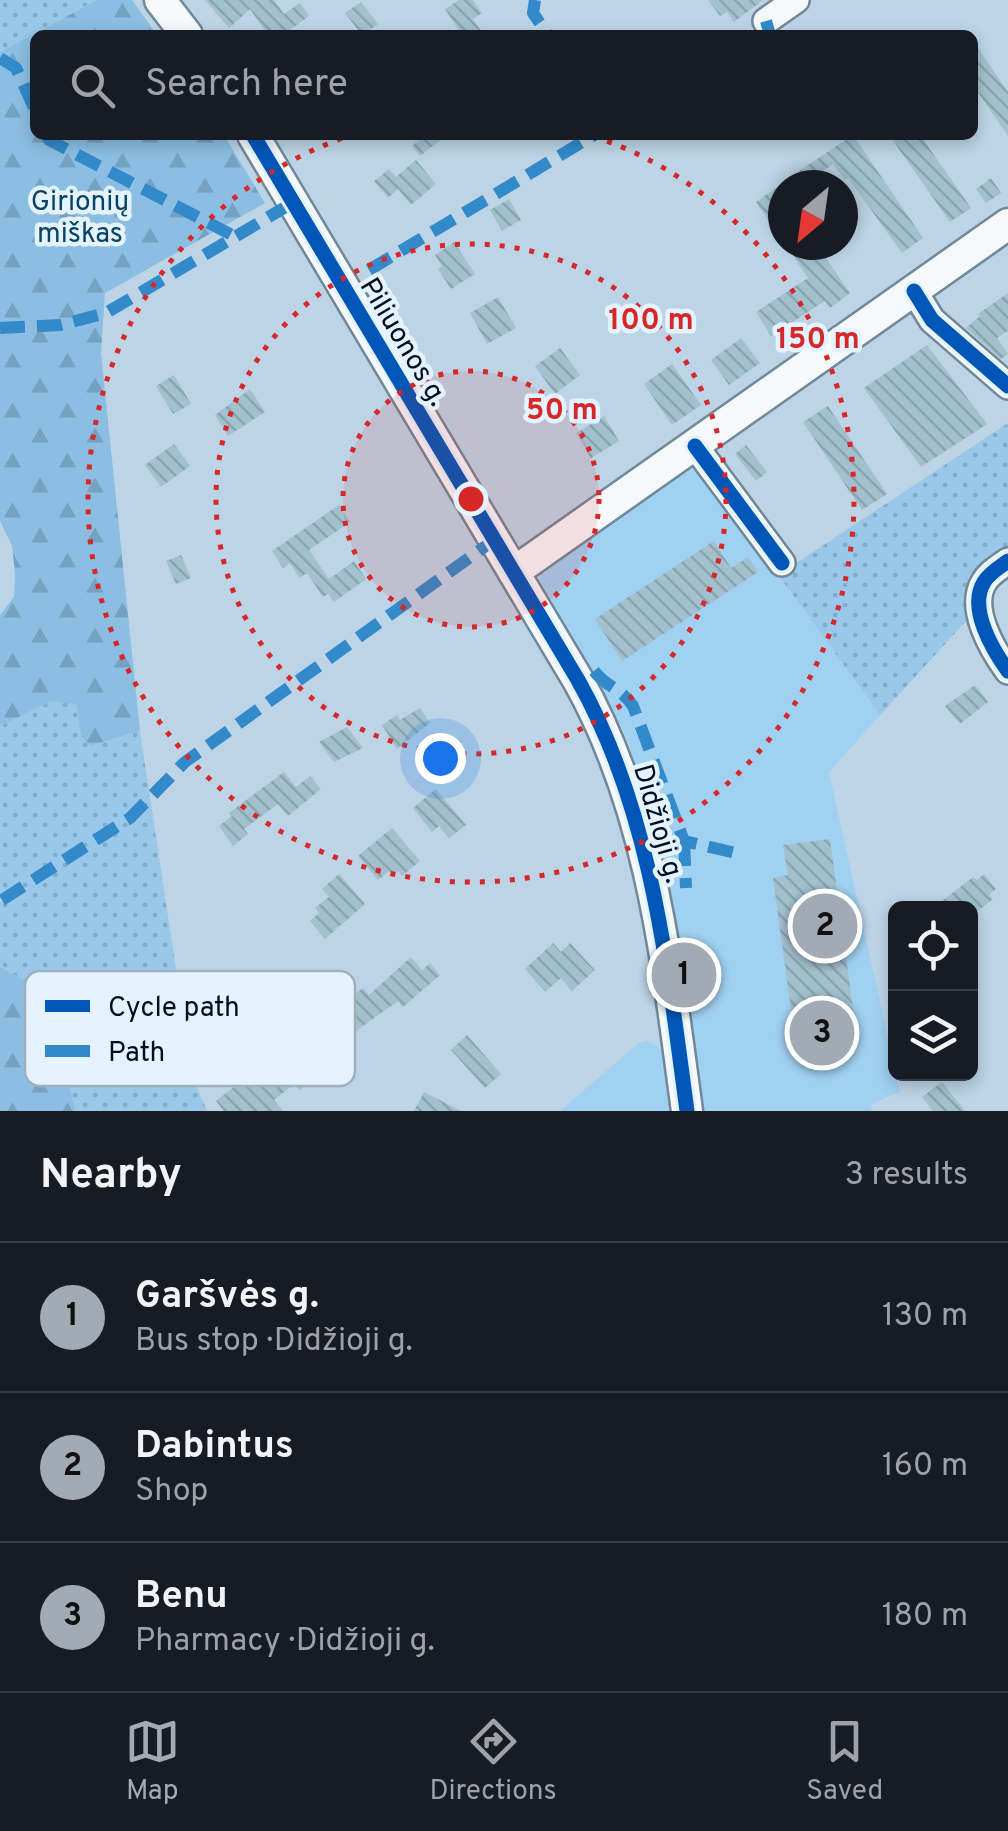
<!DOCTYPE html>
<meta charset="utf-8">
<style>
:root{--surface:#171b24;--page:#20242c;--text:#f1f3f6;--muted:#9ea1a6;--line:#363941;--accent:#a2abb4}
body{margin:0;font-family:Overpass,sans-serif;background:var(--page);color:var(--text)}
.controls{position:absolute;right:30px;bottom:30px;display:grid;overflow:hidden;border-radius:15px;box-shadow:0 5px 15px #0003}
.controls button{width:90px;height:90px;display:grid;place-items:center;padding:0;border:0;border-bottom:2px solid var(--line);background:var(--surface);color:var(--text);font:50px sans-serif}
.compass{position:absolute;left:768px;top:170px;width:90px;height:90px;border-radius:50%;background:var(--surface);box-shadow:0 5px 15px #0003;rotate:209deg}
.you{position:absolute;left:440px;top:758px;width:35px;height:35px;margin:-25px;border:8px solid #fff;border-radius:50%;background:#1a73e8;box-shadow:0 0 0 15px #1a73e833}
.badge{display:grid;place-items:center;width:65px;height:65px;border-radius:50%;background:var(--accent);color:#111;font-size:32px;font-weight:700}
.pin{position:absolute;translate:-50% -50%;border:5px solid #fff;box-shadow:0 2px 10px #0006}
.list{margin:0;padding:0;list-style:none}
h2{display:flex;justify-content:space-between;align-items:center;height:130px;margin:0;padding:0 40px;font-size:42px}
h2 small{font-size:32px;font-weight:400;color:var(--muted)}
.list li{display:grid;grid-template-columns:65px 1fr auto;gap:30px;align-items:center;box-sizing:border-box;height:150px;padding:0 40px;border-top:2px solid var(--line)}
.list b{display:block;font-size:38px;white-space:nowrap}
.list p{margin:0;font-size:32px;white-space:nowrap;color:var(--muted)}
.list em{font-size:32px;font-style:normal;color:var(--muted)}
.icon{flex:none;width:55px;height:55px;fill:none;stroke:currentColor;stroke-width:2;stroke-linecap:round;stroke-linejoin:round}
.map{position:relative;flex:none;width:1008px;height:1111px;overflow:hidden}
.search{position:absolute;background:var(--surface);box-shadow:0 5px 15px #0003;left:30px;right:30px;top:30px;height:110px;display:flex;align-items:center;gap:25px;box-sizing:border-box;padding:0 35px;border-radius:15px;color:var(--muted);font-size:38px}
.sheet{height:580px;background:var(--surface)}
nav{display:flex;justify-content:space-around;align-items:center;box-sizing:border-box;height:140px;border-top:2px solid var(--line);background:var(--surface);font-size:28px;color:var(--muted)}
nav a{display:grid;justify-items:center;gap:5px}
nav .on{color:var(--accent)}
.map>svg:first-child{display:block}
.built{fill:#a0d0f2}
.grass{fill:url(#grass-dots)}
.forest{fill:url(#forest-firs)}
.building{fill:url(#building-back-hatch)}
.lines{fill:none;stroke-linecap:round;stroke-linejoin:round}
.minor-casing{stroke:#708897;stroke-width:30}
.major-casing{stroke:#708897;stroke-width:35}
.path{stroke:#cbd2d8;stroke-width:2.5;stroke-dasharray:5 8;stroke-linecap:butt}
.minor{stroke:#f5f9fb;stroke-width:25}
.major{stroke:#f5f9fb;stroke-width:30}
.quiet{stroke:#328aca;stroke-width:12;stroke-dasharray:25 12;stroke-linecap:butt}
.cycleway-casing{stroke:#e4f3ff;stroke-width:21}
.cycleway{stroke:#0057b8;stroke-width:15}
.ring{fill:none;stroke:#d62828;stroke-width:5;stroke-dasharray:5 10}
.labels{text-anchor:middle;stroke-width:9;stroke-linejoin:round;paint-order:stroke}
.park-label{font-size:28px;fill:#074365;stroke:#e4f3ff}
.street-label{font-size:28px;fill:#000f1e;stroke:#e4f3ff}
.key{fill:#e4f3ff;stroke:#a0afbc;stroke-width:2.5}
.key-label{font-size:28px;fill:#000f1e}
.centre{fill:#d62828;stroke:#e4f3ff;stroke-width:5}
.ring-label{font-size:30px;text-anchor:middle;font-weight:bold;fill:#d62828;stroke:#e4f3ff;stroke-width:9;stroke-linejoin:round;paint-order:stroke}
</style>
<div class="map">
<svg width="1008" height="1111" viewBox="0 0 1008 1111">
<defs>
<pattern id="grass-dots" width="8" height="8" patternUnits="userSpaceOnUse" patternTransform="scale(2.5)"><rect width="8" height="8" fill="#99c8ea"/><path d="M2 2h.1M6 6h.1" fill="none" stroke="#82abc8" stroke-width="1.8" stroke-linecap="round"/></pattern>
<pattern id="forest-firs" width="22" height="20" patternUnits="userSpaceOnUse" patternTransform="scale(2.5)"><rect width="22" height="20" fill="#8bbee2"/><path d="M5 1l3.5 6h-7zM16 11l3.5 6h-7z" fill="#76a2c1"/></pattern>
<pattern id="building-back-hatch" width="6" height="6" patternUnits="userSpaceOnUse" patternTransform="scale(2.5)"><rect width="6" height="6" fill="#a2c0ce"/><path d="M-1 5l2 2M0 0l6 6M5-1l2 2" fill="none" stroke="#8aa4b0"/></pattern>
</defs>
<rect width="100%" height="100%" fill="#bcd4e6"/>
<!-- built -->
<g class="built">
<path d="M682,464L702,472L880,715L829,772L900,1092L871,1104L872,1111H700L675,932L651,820L628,740L540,581V572Z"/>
<path d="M647,1041L661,1049L671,1111H560L639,1043Z"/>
</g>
<!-- grass -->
<g class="grass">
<path d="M0,0H97L0,52Z"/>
<path d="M1008,423V551L969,618L880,715L776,572L798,562Z"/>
<path d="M52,701L78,705L81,737L90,746L140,731L192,1075L207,1111H75L55,1012L25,980L0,967V726Z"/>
</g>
<!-- forest -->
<g class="forest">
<path d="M97,0H132L157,35H35V135H224L265,203L105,293L101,353L140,731L90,746L81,737L77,705L52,701L0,726V615L14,597L15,573L12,546L0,521V52Z"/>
<path d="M0,967L25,980L55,1012L75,1111H0Z"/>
</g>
<!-- building -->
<g class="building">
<path d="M205,0H274L284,14L300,3L309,16L283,35H268L250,9L229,28Z"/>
<path d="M459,0H473L482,13L473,19L484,35H462L445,9Z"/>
<path d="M708,0H763L734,22L727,12L720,16Z"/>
<path d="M361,2L378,24L362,35L345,13Z"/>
<path d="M973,41L1008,92V136L973,85Z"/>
<path d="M425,135H447L420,156L412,146Z"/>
<path d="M853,135L923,238L902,253L848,178L845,180L833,164L804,184L796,173Z"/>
<path d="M889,135H920L971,208L950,222Z"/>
<path d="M416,160L436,184L411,205L398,189L388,198L374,181L389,169L396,177Z"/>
<path d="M991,178L1001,193L986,203L976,189Z"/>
<path d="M783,183V225L775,230L756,202Z"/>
<path d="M509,199L521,220L502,231L490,210Z"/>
<path d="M454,242L475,274L451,289L438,269L442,266L435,255Z"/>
<path d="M786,245H817L850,293L830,308L825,301L771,336L756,312L808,278Z"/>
<path d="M1008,293V331L997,338L1008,354L1001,359L966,328L980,316L978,314Z"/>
<path d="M498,297L516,328L487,344L470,313Z"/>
<path d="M741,338L760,363L729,385L711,360Z"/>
<path d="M927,345L987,424L921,467L864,388Z"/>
<path d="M560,348L580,375L555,394L535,366Z"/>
<path d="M672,364L701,405L672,425L644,384Z"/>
<path d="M174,375L191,404L173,414L156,386Z"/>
<path d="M250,389L265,412L228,436L215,415Z"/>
<path d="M828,406L887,494L862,510L803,422Z"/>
<path d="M604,416L619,441L591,458L576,433Z"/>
<path d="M174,444L190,466L161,487L145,465Z"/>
<path d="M746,445L767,472L756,481L735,454Z"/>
<path d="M339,505L350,522L309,550L329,579L354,561L366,579L334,602L328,594L323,597L307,573L300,578L290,563L283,568L272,551Z"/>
<path d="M714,541L731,568L748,557L758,572L622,661L595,619Z"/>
<path d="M181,555L191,578L176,584L166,561Z"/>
<path d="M975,685L988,702L960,724L945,706Z"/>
<path d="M420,708L430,723L397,749L382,725L397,715L400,720Z"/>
<path d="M347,727L363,748L334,762L319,742Z"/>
<path d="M284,772L296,787L310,776L321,789L288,816L278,804L244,829L248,834L233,846L219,826L232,816L229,813Z"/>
<path d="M436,789L466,825L449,838L439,826L432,832L413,808Z"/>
<path d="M392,828L420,861L402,876L398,871L393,875L389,871L378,880L358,856Z"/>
<path d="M830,839L858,1046L797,1054L773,878L788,875L783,845Z"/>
<path d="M339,874L365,904L325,939L310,921L319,913L315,908L329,897L322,889Z"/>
<path d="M984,874L996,889L989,895L993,899L970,917V908H933L973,877L977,880Z"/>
<path d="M553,943L561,952L570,943L595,970L572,991L561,978L545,992L525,969Z"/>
<path d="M411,957L422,970L430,963L440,975L403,1007L398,1001L349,1036L334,1017L353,1001L350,998L363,988L369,995Z"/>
<path d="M467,1035L501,1074L485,1088L451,1050Z"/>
<path d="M292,1039L299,1049L306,1044L321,1062L315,1067L320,1074L300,1090L294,1084L274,1100L283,1111H224L216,1101L251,1073L259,1082L279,1065L272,1056Z"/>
<path d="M942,1082L965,1111H933L922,1097Z"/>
<path d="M424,1092L461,1111H414Z"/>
</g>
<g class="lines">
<!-- minor casing -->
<g class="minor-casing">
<g id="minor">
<path d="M766,21L796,0"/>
<path d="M914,291L932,320L1008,386"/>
<path d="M695,446L782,563"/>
<path d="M1008,561C1000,567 989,573 984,582C968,608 992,649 1008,671"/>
</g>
</g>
<!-- major casing -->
<g class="major-casing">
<g id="major">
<path d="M160,0L187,35"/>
<path d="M253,135L578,680C652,812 667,964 687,1111"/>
<path d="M514,572L1008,224"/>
</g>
</g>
<!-- path -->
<g class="path">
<path d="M200,0L227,35"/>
<path d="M288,135L528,532"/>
<path d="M0,900H2"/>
</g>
<!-- minor -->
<use href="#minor" class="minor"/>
<!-- major -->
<use href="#major" class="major"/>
<!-- quiet -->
<g class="quiet">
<path d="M535,0L533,13L548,35"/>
<path d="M766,21L770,35"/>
<path d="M0,58L16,68L35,110"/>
<path d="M47,135L49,140L236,237"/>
<path d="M369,270L594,135"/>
<path d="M0,328L60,325L106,313L294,202"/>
<path d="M594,671C608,689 619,686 633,706L684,841L736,853"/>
<path d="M684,841L686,888"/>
<path d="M2,900L130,818L185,762L494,540"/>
</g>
<!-- cycleway casing -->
<g class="cycleway-casing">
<g id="cycleway">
<path d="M253,135L578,680C652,812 667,964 687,1111"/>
<path d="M914,291L932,320L1008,386"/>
<path d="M695,446L782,563"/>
<path d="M1008,561C1000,567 989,573 984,582C968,608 992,649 1008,671"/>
</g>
</g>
<!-- cycleway -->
<use href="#cycleway" class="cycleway"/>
</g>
<!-- distance rings -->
<circle cx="471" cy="499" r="128" fill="#d62828" fill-opacity=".12"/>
<g class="ring">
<circle cx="471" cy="499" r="128"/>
<circle cx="471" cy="499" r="255"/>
<path d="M593 136A383 383 0 1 1 349 136"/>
</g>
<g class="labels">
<!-- park labels -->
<g class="park-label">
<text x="80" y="210">Girionių<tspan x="80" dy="32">miškas</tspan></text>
</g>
<!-- street labels -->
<g class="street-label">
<text transform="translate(405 341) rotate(59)" y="10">Piliuonos g.</text>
<text transform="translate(660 823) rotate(74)" y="10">Didžioji g.</text>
</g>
</g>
<!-- legend -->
<rect x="25" y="971" width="330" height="115" rx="15" class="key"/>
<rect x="45" y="1000" width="45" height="12" fill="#0057b8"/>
<rect x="45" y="1045" width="45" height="12" fill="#328aca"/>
<g class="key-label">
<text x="108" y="1016">Cycle path</text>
<text x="108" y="1061">Path</text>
</g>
<circle cx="471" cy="499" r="15" class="centre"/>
<g class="ring-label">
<text x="651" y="329">100 m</text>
<text x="818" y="348">150 m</text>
<text x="562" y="419">50 m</text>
</g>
</svg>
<div class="controls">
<button><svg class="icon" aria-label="locate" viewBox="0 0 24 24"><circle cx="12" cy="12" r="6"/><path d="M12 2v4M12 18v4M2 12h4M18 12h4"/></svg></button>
<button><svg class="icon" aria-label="layers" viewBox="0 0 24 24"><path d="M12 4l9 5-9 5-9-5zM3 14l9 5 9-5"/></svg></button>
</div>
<svg class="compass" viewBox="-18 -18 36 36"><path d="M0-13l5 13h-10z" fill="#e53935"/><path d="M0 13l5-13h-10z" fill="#9ea1a6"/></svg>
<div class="you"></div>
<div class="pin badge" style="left:684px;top:975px">1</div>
<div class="pin badge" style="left:825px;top:926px">2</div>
<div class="pin badge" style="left:822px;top:1033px">3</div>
<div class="search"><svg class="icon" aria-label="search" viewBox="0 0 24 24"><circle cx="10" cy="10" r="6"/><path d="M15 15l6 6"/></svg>Search here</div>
</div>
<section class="sheet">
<h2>Nearby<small>3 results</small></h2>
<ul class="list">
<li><span class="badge">1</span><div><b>Garšvės g.</b><p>Bus stop · Didžioji g.</p></div><em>130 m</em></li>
<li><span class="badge">2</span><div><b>Dabintus</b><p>Shop</p></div><em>160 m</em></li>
<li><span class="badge">3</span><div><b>Benu</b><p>Pharmacy · Didžioji g.</p></div><em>180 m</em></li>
</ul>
</section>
<nav>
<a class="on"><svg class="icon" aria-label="map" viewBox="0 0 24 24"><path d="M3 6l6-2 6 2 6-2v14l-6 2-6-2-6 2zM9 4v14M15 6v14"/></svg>Map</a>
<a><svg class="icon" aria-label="directions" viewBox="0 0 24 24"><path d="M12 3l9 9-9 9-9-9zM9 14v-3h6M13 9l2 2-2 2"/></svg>Directions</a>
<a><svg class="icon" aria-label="saved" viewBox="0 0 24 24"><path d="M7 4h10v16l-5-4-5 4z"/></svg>Saved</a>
</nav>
